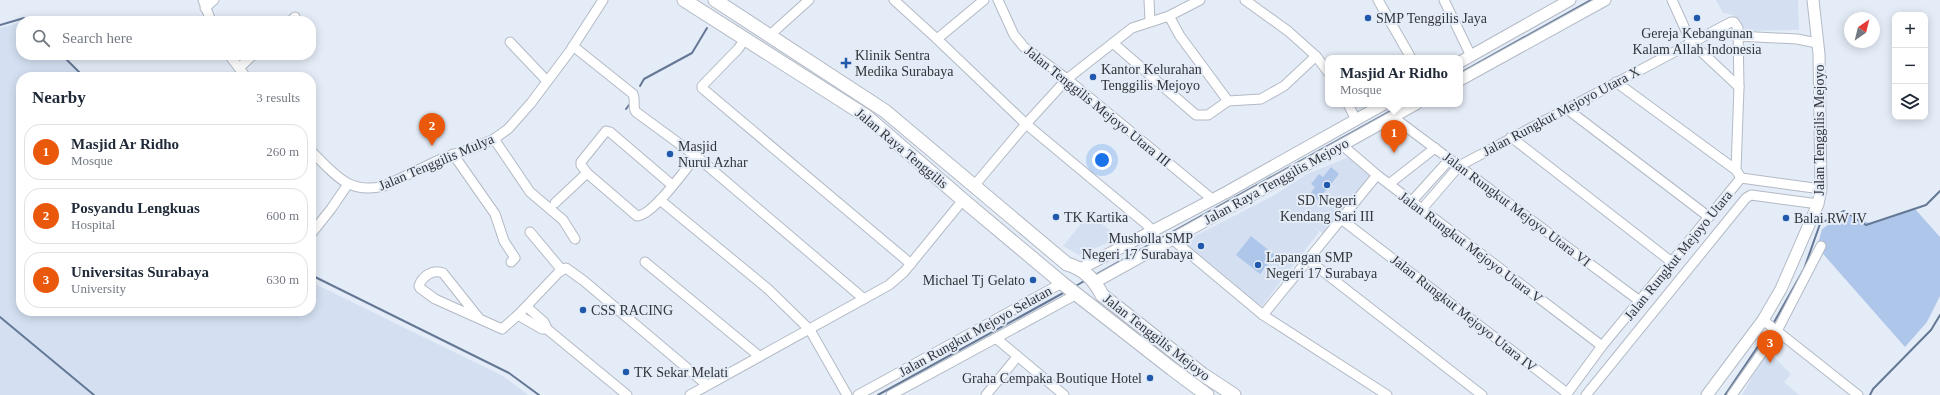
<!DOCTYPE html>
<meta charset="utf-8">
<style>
:root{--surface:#fff;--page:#f2f2f3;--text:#1f2937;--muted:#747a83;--line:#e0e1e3;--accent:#ea580c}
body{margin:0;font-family:"Times New Roman",serif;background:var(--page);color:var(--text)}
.controls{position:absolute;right:12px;top:12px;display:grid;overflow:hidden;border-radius:8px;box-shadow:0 2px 10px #0003}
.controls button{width:36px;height:36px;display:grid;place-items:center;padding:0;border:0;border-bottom:1px solid var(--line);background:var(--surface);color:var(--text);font:20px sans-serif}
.compass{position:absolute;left:1844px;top:12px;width:36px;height:36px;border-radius:50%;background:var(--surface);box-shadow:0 2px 10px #0003;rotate:35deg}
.you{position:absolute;left:1102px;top:160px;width:14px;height:14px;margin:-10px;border:3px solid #fff;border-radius:50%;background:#1a73e8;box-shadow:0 0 0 6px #1a73e833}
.badge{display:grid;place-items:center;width:26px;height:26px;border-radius:50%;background:var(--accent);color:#fff;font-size:13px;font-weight:700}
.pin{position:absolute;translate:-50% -33px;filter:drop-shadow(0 1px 2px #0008)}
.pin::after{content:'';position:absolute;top:21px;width:14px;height:12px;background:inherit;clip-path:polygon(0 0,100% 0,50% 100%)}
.popup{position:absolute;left:1325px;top:55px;width:138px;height:52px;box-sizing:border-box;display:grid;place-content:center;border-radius:8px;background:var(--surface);filter:drop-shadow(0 1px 3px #0005);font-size:13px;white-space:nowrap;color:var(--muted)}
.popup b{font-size:15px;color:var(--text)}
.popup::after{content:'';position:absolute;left:50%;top:100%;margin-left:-8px;border:8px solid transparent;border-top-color:var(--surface)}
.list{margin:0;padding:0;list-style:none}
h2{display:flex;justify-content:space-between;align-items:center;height:52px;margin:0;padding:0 16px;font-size:17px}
h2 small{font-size:13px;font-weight:400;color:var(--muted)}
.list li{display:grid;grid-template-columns:26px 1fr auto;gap:12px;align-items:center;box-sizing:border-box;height:56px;margin:0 8px 8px;padding:0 8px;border:1px solid var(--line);border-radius:16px}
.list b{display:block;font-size:15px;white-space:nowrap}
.list p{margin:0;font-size:13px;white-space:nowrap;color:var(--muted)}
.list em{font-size:13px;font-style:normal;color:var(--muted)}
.icon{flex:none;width:22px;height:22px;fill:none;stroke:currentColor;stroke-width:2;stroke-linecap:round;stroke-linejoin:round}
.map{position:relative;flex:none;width:1940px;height:395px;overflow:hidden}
.search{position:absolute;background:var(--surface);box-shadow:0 2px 10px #0003;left:16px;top:16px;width:300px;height:44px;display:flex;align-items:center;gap:10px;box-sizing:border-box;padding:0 14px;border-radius:16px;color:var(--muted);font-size:15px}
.panel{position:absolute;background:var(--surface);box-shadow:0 2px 10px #0003;left:16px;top:72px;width:300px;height:244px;border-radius:16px}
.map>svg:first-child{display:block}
.built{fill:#d4e0f2}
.green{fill:#aec6ea}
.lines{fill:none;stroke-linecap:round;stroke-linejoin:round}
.stream{stroke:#647896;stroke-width:2}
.minor-casing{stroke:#b3bac5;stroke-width:11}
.tertiary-casing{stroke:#b3bac5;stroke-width:13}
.secondary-casing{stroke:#b3bac5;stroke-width:15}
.minor{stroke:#fff;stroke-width:9}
.tertiary{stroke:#fff;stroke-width:11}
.secondary{stroke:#fff;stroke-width:13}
.poi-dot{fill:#2059ab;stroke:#e4ecf7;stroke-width:1.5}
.labels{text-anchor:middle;stroke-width:4;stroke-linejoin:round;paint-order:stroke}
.poi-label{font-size:14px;fill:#32353a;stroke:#e4ecf7;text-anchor:start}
.street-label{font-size:14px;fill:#32353a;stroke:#e4ecf7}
</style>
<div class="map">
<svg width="1940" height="395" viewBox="0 0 1940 395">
<rect width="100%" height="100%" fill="#e4ecf7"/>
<!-- built -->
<g class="built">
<path d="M1716,0H1798L1799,30L1742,31L1733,15L1723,13Z"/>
<path d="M21,22V55H61L85,77H21V311H311V282L503,376L528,395H0V28Z"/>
<path d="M1349,157L1372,175L1324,234L1313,227L1319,232L1262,306L1231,285L1184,247L1195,236L1273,196L1307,174Z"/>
<path d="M1089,214L1120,238L1079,255L1063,246Z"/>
<path d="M1767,350L1791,374L1784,382L1799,395H1742Z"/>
</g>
<!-- green -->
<g class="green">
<path d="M1331,167L1339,174L1318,200L1310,194L1315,187L1311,184L1319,174L1323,177Z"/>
<path d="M1915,209L1940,237V296L1927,322L1905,347L1817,247L1822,229L1844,214L1872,224Z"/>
<path d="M1251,236L1275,255L1260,274L1236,255Z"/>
</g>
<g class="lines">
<!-- stream -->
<g class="stream">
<path d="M0,25L24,18L27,21"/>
<path d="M62,55L84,77"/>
<path d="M1460,73L1591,0"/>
<path d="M640,86L644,79L692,53L707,28"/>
<path d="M626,109L629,105"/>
<path d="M311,275L509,373L539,395"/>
<path d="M1095,275L1403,104"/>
<path d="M1074,287L1086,280"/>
<path d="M0,317L94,395"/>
<path d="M1773,324L1804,269L1820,224L1844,211L1866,225L1926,205L1940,191"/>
<path d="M878,395L1065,292"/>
<path d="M1725,395L1769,330"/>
<path d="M1870,395L1873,389L1931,330L1940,315"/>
</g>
<!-- minor casing -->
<g class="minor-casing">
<g id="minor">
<path d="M203,0L211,21"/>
<path d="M894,0L937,39L984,0"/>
<path d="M998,0L1014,35L1024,47L1067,79L1212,199"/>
<path d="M1149,0L1150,21"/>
<path d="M1245,0L1288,31L1316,56L1328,72"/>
<path d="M1378,0L1411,58"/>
<path d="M1444,0L1471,56"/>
<path d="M1672,0L1691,42L1739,87"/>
<path d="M205,8L214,0"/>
<path d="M1169,16L1180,36L1228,101"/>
<path d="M291,21L295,17"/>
<path d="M770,35L809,0"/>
<path d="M1738,36L1797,39L1817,43"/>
<path d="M745,39L738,49L702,86V88L911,264"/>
<path d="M937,39L1026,124L1145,223L1154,232"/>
<path d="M510,42L547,81"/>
<path d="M1113,43L1196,115H1208L1228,101"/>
<path d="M573,46L633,94C636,100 632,107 636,112L696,156L864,299"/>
<path d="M229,55L246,77"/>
<path d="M239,68L253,55"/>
<path d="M1616,82L1736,170"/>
<path d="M1228,101L1261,99L1284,86L1316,56"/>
<path d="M1348,104L1356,120"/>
<path d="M1567,109L1709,217"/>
<path d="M1393,117L1641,302"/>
<path d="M1511,137L1673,263"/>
<path d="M494,139L530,192L563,220L575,239"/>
<path d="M1342,145L1377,175L1602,346"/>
<path d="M311,151C335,174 348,195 384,186L443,158L473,148L494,139L508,129L531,103L570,51L603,0"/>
<path d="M453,154L495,214L504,241L515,258L511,262"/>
<path d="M587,173L581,165V162L606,131L610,132L672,185"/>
<path d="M1389,184L1435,148"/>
<path d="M973,187L1026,124L1067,79L1132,28L1169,16L1200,0"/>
<path d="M660,200L768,289L810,330L847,395"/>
<path d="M1412,201L1450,159"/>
<path d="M555,203L587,173L637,216C653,215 686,169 696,156"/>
<path d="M1422,209L1459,166L1731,22H1734L1738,28L1739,87L1736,170L1741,178"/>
<path d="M1341,219L1567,393"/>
<path d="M530,232L561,269"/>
<path d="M311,234L331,209L348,184"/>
<path d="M1172,239L1263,315L1387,395"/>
<path d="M1307,259L1482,395"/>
<path d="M645,262L759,356"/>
<path d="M527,307L544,322L547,329L627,395"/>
<path d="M518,315L542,329H547"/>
<path d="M1263,315L1377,175"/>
<path d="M478,317L443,273C433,269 422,276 419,286L420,288L435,299L502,329L518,315L559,272L566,268L584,281L707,385"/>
<path d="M1763,320L1858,395"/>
<path d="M997,339L1064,395"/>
<path d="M690,395L889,285L904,272L963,200"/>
<path d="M858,395L1062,283"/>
<path d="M891,395L1077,294"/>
<path d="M986,395L1017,357"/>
<path d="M1566,395L1602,346L1741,178L1821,189"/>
<path d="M1586,395L1746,198L1751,195L1818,204"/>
<path d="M1732,395L1777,331L1821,246"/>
</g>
</g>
<!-- tertiary casing -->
<g class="tertiary-casing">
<g id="tertiary">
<path d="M1460,62L1570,0"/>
<path d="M1460,80L1605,0"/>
<path d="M1080,269L1227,192L1384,104"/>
<path d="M1095,282L1416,104"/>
<path d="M1707,395L1763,320L1781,289L1818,204L1821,189L1819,54L1813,0"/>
</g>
</g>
<!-- secondary casing -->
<g class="secondary-casing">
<g id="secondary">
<path d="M684,0L866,116L963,200L1062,283L1172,369L1207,395"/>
<path d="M715,0L885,111L1067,264C1084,269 1094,279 1102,295L1202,374L1234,395"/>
</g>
</g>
<!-- minor -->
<use href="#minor" class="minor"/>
<!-- tertiary -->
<use href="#tertiary" class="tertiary"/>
<!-- secondary -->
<use href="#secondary" class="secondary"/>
</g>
<!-- markers -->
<g class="poi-dot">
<circle cx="1368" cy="18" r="4"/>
<circle cx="1697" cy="18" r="4"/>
<path d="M844 57h4v4h4v4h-4v4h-4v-4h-4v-4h4z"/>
<circle cx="1093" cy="77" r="4"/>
<circle cx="670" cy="154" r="4"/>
<circle cx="1327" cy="185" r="4"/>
<circle cx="1056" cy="217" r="4"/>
<circle cx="1786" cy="218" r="4"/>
<circle cx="1201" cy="246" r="4"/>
<circle cx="1258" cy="265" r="4"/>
<circle cx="1033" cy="280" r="4"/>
<circle cx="583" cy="310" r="4"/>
<circle cx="626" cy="372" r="4"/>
<circle cx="1150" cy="378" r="4"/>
</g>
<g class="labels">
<!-- poi labels -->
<g class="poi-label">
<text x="1376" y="23">SMP Tenggilis Jaya</text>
<text x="1697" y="38" text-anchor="middle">Gereja Kebangunan<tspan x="1697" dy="16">Kalam Allah Indonesia</tspan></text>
<text x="855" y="60">Klinik Sentra<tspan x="855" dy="16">Medika Surabaya</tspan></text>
<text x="1101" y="74">Kantor Kelurahan<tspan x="1101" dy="16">Tenggilis Mejoyo</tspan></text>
<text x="678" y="151">Masjid<tspan x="678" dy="16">Nurul Azhar</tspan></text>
<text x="1327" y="205" text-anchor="middle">SD Negeri<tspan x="1327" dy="16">Kendang Sari III</tspan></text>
<text x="1064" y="222">TK Kartika</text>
<text x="1794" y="223">Balai RW IV</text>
<text x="1193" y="243" text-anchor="end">Musholla SMP<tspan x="1193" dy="16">Negeri 17 Surabaya</tspan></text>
<text x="1266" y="262">Lapangan SMP<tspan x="1266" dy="16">Negeri 17 Surabaya</tspan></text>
<text x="1025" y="285" text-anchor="end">Michael Tj Gelato</text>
<text x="591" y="315">CSS RACING</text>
<text x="634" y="377">TK Sekar Melati</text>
<text x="1142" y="383" text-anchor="end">Graha Cempaka Boutique Hotel</text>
</g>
<!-- street labels -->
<g class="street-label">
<text transform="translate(1098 106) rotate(39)" y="5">Jalan Tenggilis Mejoyo Utara III</text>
<text transform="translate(1561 111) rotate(-28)" y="5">Jalan Rungkut Mejoyo Utara X</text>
<text transform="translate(1819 130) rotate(-90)" y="5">Jalan Tenggilis Mejoyo</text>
<text transform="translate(902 148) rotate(40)" y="5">Jalan Raya Tenggilis</text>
<text transform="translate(436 162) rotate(-23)" y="5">Jalan Tenggilis Mulya</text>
<text transform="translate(1276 181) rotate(-29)" y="5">Jalan Raya Tenggilis Mejoyo</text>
<text transform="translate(1517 209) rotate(37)" y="5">Jalan Rungkut Mejoyo Utara VI</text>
<text transform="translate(1471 247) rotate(37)" y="5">Jalan Rungkut Mejoyo Utara V</text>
<text transform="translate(1678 255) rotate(-51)" y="5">Jalan Rungkut Mejoyo Utara</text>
<text transform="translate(1464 313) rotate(38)" y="5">Jalan Rungkut Mejoyo Utara IV</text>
<text transform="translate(975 331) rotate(-29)" y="5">Jalan Rungkut Mejoyo Selatan</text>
<text transform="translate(1157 337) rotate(38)" y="5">Jalan Tenggilis Mejoyo</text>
</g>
</g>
</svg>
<div class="controls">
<button>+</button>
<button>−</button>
<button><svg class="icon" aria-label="layers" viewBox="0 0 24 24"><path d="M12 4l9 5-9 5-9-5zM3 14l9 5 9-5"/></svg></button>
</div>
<svg class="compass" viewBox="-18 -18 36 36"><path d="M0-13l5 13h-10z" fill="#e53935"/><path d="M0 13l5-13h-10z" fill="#747a83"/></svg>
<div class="you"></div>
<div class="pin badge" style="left:1394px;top:153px">1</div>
<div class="popup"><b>Masjid Ar Ridho</b>Mosque</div>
<div class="pin badge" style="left:432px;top:146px">2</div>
<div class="pin badge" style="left:1770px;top:363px">3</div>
<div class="search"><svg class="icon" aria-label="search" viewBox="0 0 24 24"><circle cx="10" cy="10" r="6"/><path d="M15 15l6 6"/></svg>Search here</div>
<section class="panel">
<h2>Nearby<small>3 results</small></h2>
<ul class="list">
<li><span class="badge">1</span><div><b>Masjid Ar Ridho</b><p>Mosque</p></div><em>260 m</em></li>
<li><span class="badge">2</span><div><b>Posyandu Lengkuas</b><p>Hospital</p></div><em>600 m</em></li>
<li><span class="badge">3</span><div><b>Universitas Surabaya</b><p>University</p></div><em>630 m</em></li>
</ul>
</section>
</div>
